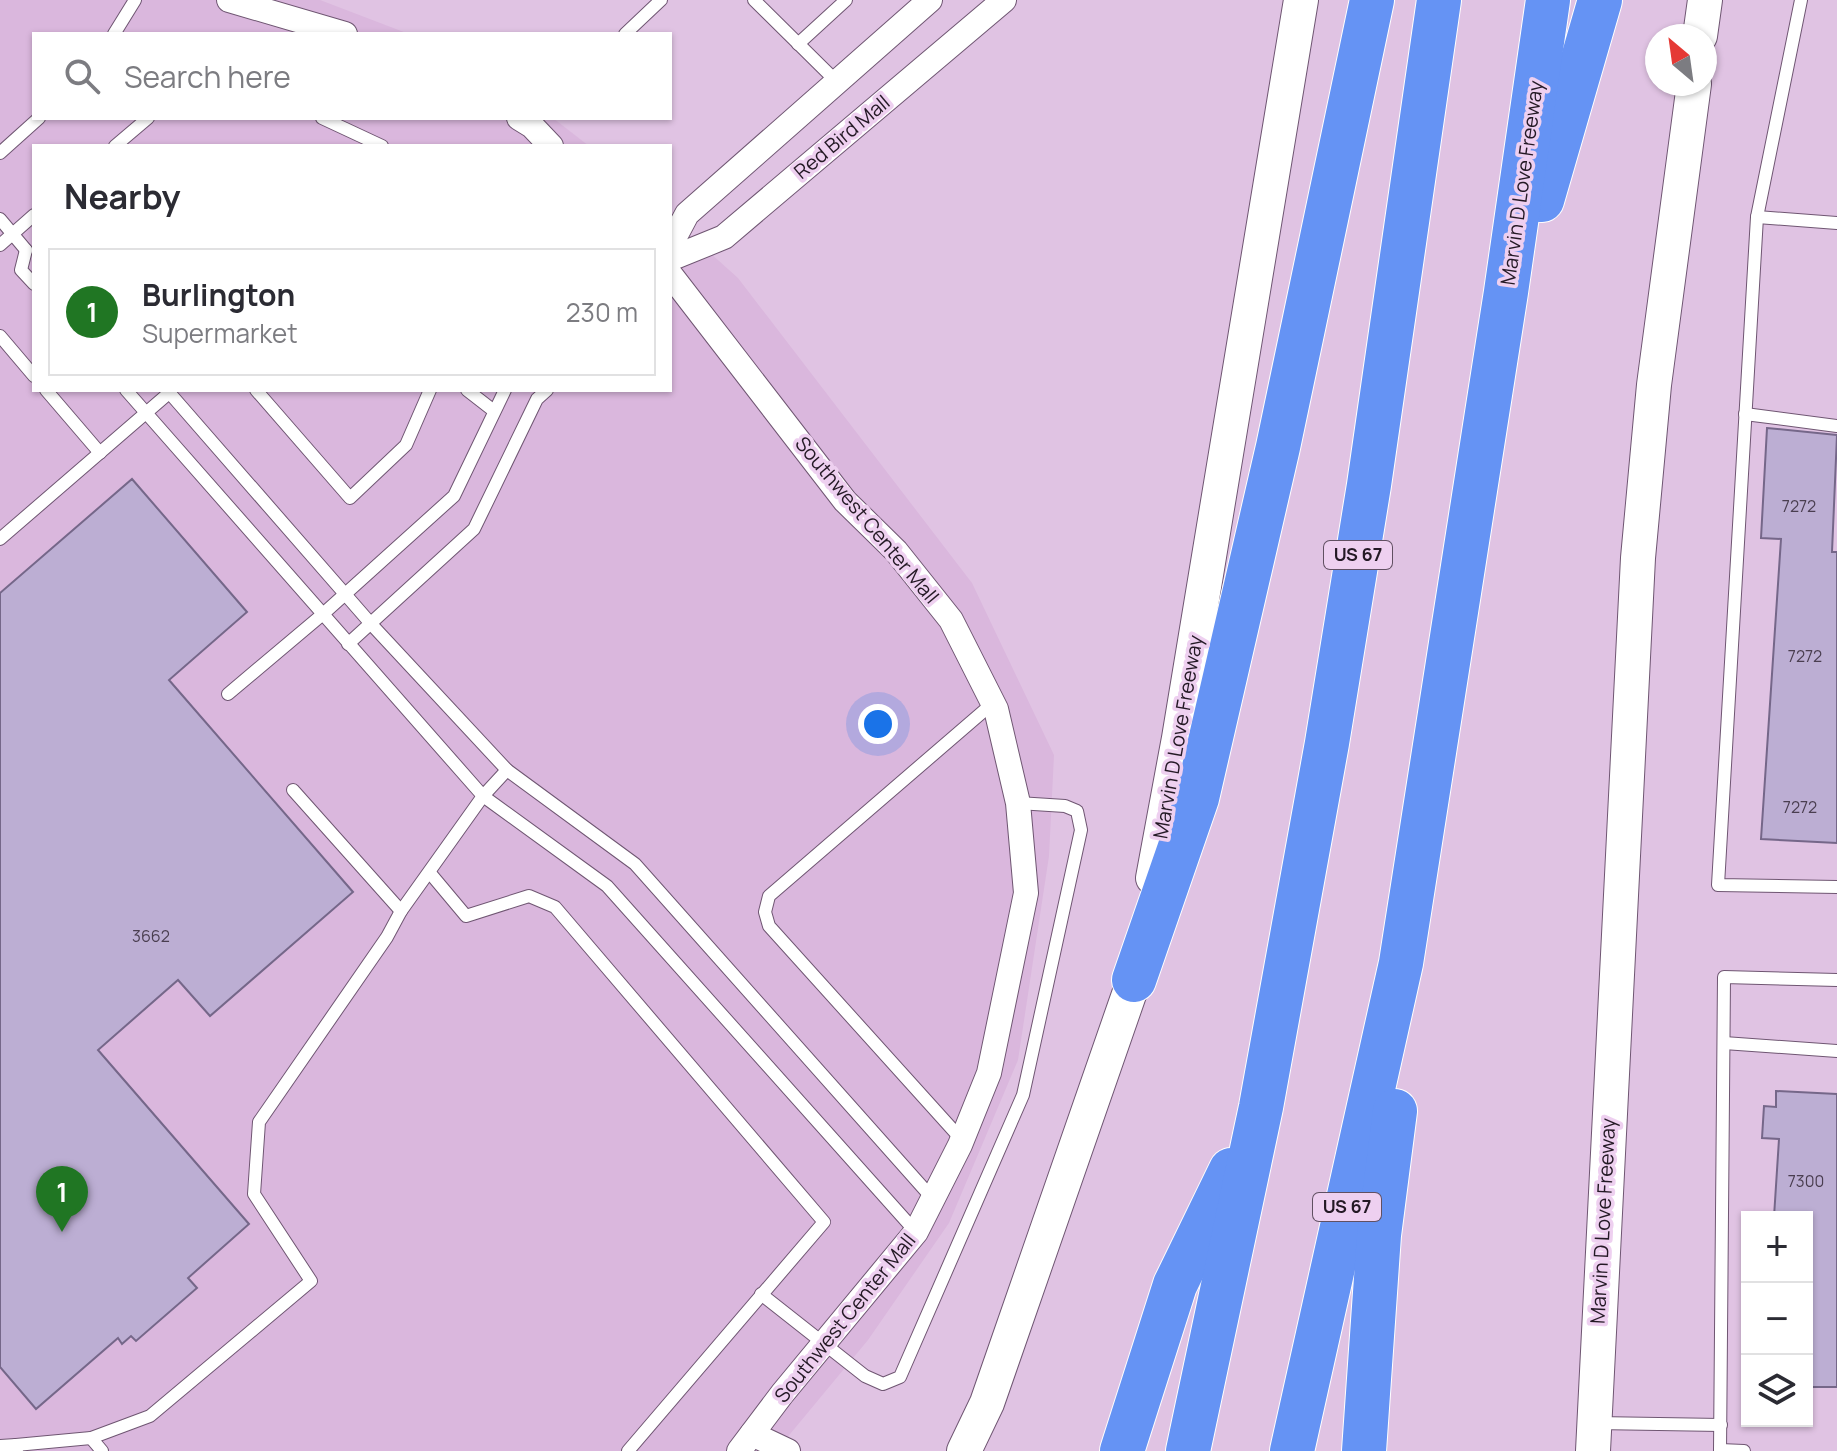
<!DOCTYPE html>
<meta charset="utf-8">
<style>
:root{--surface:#fff;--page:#f7f7f7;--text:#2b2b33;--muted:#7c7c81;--line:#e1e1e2;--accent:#207623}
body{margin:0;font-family:Manrope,sans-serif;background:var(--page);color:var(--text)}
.controls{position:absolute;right:24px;bottom:24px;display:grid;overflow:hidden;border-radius:0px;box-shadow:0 2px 6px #0004}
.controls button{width:72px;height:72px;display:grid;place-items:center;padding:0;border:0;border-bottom:2px solid var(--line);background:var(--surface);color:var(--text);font:40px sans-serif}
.compass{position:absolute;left:1645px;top:24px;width:72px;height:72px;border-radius:50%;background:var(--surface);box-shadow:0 2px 6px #0004;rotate:331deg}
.you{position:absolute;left:878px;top:724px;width:28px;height:28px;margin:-20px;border:6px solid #fff;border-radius:50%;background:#1a73e8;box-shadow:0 0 0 12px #1a73e833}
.badge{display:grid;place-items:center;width:52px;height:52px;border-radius:50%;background:var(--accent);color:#fff;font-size:26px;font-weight:700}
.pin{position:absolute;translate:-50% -66px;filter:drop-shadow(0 2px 4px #0008)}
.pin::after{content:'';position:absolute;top:42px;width:28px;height:24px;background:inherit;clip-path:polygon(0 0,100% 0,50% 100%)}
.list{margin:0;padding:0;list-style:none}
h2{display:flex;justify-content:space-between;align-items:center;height:104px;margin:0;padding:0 32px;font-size:34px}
h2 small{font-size:26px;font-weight:400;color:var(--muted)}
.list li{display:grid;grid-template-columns:52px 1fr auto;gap:24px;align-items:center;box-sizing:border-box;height:128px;margin:0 16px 16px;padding:0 16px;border:2px solid var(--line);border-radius:0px}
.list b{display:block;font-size:30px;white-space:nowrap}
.list p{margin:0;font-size:26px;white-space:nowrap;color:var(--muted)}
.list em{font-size:26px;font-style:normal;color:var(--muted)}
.icon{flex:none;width:44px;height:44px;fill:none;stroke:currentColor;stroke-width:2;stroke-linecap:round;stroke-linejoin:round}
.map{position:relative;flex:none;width:1837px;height:1451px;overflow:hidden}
.search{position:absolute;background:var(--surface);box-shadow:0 2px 6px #0004;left:32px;top:32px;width:640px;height:88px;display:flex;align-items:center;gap:20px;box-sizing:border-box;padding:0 28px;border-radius:0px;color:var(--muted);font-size:30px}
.panel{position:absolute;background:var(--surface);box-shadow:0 2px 6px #0004;left:32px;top:144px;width:640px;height:248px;border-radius:0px}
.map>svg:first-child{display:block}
.built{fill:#dab7dd}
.building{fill:#bcaed3;stroke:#756789;stroke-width:2}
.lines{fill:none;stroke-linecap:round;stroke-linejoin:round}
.lane-casing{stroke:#6f5672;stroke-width:14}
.street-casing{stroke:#6f5672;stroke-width:26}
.secondary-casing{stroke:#6f5672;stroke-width:36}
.highway-casing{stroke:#fff;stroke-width:46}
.lane{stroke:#fff;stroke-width:12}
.street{stroke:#fff;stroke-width:24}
.secondary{stroke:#fff;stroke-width:34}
.highway{stroke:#6593f4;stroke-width:44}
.labels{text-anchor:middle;stroke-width:7;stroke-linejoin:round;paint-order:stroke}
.number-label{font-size:16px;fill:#4a3e50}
.shield{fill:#eed0f0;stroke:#615062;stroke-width:2}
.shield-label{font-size:18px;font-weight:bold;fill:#241925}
.street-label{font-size:20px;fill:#241925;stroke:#eed0f0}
</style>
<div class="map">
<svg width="1837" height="1451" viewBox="0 0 1837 1451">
<rect width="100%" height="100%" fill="#e0c3e3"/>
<!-- built -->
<path class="built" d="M0,0H320L409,34H34V118H553L589,146H34V390H670V217L738,278L972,583L1054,755L1049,856L1018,1060L949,1223L868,1340L776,1451H0Z"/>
<!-- building -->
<g class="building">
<path d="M1767,428L1837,435L1832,552H1837V843L1761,839L1781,539L1761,538Z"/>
<path d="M132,479L247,612L169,680L353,892L210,1016L178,980L98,1050L249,1224L188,1278L197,1288L136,1341L131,1336L122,1344L118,1338L36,1409L0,1367V593Z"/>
<path d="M1776,1091L1837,1094V1387H1807V1217H1774L1779,1139L1762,1138L1764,1106L1776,1107Z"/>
</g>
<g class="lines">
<!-- lane casing -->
<g class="lane-casing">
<g id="lane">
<path d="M754,0L837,82"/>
<path d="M1801,0L1757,217L1718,885L1837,887"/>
<path d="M114,34L135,0"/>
<path d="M625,34L661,0"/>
<path d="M798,44L846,0"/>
<path d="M322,118L382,146"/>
<path d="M115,146L148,118"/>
<path d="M0,153L39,118"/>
<path d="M1757,217L1837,223"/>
<path d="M0,219L26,250"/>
<path d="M0,245L34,215"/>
<path d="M26,250L21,270L34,284"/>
<path d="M0,336L34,376"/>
<path d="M46,390L100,453"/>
<path d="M126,390L483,796L607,886L916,1232"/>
<path d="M167,390L372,625L507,770L635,864L933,1199"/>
<path d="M256,390L350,498L406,445L430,390"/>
<path d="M467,390L494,411"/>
<path d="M1745,414L1837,426"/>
<path d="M0,539L169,393"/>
<path d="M348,644L474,529L537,399L547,390"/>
<path d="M228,694L323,614L454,496L505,390"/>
<path d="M293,790L401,911"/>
<path d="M430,873L466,916L529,896L555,907L824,1222L628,1451"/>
<path d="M1724,1043L1837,1051"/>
<path d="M962,1140L769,926L765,912L769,896L993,703"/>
<path d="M761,1294L865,1376L883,1384L900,1377L1023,1095L1081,830L1077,811L1065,806L1018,803"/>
<path d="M1596,1423L1721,1425"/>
<path d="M91,1438L102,1451"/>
<path d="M0,1446L16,1445"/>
<path d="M1720,1450L1744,1451"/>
<path d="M17,1451L16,1445L91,1438L150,1416L311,1281L254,1194L259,1122L387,937L401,911L483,796L507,770"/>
<path d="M1720,1451L1724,977L1837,980"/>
</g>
</g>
<!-- street casing -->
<g class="street-casing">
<g id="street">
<path d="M229,0L345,34"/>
<path d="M519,118L532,126L551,146"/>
<path d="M670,246L687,214L930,0"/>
<path d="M670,259L724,237L1004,0"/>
<path d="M670,274L845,501L896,551L951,620L996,709L1018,803L1026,893L989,1073L960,1145L916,1232L782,1394L739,1451"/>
<path d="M752,1434L788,1451"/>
</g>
</g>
<!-- secondary casing -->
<g class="secondary-casing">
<g id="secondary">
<path d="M1700,36L1705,0"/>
<path d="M1153,878L1179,738L1301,0"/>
<path d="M964,1451L987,1403L1134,980L1138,958"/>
<path d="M1593,1451L1638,558L1654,385L1694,84"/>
</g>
</g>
<!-- highway casing -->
<g class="highway-casing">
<g id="highway">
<path d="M1542,200L1600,0"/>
<path d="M1134,980L1197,798L1278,447L1372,0"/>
<path d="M1122,1451L1175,1285L1231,1170"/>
<path d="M1188,1451L1261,1107L1327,743L1369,485L1439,0"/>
<path d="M1292,1451L1401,963L1506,292L1548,0"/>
<path d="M1364,1451L1379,1235L1395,1111"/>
</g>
</g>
<!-- lane -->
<use href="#lane" class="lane"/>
<!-- street -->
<use href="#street" class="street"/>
<!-- secondary -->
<use href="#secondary" class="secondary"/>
<!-- highway -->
<use href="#highway" class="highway"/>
</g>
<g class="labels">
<!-- number labels -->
<g class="number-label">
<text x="1799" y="512">7272</text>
<text x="1805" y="662">7272</text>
<text x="1800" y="813">7272</text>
<text x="151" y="942">3662</text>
<text x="1806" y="1187">7300</text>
</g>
<!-- shield labels -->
<g class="shield">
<rect x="1324" y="541" width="68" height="28" rx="6"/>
<rect x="1313" y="1193" width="68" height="28" rx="6"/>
</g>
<g class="shield-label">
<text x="1358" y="561">US 67</text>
<text x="1347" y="1213">US 67</text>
</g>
<!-- street labels -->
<g class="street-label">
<text transform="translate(842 137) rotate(-40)" y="7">Red Bird Mall</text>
<text transform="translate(1522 183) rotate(-82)" y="7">Marvin D Love Freeway</text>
<text transform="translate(867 520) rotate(50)" y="7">Southwest Center Mall</text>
<text transform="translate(1178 737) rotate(-80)" y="7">Marvin D Love Freeway</text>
<text transform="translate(1603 1221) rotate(-87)" y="7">Marvin D Love Freeway</text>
<text transform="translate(845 1318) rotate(-51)" y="7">Southwest Center Mall</text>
</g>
</g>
</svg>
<div class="controls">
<button>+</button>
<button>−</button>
<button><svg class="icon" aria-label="layers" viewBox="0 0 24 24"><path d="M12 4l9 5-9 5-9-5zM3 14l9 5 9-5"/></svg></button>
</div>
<svg class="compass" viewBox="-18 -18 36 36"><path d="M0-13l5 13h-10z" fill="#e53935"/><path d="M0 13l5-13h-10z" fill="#7c7c81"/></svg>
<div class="you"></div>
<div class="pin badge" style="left:62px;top:1232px">1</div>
<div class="search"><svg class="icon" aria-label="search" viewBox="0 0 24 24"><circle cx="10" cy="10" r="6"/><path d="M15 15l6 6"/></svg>Search here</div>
<section class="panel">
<h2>Nearby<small></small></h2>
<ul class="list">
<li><span class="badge">1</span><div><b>Burlington</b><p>Supermarket</p></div><em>230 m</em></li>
</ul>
</section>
</div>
